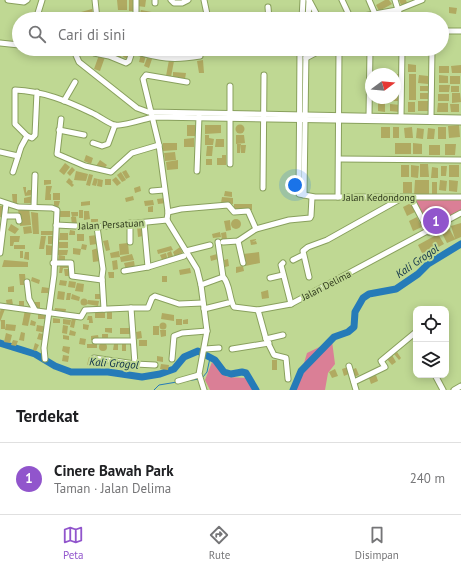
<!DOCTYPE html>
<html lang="id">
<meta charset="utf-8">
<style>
:root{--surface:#fff;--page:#f6f6f6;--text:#202124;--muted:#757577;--line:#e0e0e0;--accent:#9155cc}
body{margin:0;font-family:"PT Sans",sans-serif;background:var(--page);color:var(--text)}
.controls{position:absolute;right:12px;bottom:12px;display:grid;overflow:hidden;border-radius:8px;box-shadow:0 2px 10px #0003}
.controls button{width:36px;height:36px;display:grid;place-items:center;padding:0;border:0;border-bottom:1px solid var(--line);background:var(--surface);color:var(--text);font:20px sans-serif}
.compass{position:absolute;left:365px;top:68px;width:36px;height:36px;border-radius:50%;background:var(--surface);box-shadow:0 2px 10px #0003;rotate:74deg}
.you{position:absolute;left:295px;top:185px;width:14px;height:14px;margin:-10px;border:3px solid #fff;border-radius:50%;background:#1a73e8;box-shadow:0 0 0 6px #1a73e833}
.badge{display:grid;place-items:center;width:26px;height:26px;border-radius:50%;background:var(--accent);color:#fff;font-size:13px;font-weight:700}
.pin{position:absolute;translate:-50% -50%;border:2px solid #fff;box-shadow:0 1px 4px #0006}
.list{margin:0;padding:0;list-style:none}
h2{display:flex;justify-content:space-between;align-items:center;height:52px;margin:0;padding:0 16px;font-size:17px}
h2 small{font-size:13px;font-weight:400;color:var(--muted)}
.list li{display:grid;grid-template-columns:26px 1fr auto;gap:12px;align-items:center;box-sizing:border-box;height:72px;padding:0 16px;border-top:1px solid var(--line)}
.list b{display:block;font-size:15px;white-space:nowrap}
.list p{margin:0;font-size:13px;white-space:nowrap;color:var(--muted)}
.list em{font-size:13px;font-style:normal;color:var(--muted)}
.icon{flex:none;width:22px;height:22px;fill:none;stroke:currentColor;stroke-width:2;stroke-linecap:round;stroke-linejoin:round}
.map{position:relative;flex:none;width:461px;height:390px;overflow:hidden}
.search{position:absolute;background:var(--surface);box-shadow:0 2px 10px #0003;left:12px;right:12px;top:12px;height:44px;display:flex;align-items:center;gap:10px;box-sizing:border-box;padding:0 14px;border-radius:22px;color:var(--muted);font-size:15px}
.sheet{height:124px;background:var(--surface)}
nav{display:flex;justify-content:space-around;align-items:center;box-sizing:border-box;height:56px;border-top:1px solid var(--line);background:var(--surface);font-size:11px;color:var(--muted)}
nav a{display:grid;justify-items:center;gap:2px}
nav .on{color:var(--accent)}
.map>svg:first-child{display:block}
.green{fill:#da7f96}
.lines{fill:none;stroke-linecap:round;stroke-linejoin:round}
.stream{stroke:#257bb8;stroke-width:1}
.river{stroke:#257bb8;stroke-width:7}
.building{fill:#b0aa61}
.minor-casing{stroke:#89a05d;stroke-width:7}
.minor{stroke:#fff;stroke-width:5}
.labels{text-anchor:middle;stroke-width:4;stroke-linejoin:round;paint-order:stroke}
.street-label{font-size:10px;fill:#313b1f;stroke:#bfd893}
.water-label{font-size:11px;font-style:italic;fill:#0c2f49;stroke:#bfd893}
</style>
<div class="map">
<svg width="461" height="390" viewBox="0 0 461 390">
<rect width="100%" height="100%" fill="#bfd893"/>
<!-- green -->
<g class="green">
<path d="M461,197V213L432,229L412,198Z"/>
<path d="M332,341L335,364L328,373L325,390H296L307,353Z"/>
<path d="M212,362L227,377L247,378L256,390H210L205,380Z"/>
</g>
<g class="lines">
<!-- stream -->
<g class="stream">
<path d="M203,377L207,372L210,358"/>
<path d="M186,381L199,379"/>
<path d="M154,390L159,385L177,382"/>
</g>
<!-- river -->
<g class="river">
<path d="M0,343L35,354L55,366L71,372H108L142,377L160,374L174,369L184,357L198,351L215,360L224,372L231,374L242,372L246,373L256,390"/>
<path d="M293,390L301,371L334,337L348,332L354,327L355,312L363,298L369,294L396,289L418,274L428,264L461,244"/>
</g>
</g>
<!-- building -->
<g class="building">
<path d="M117,0H127V10H118Z"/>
<rect x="129" y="0" width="5" height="11"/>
<path d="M138,0H146L145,7L137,6Z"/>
<path d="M385,0H389L392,4L379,11L376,5Z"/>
<path d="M399,0H406L407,3L401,5Z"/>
<path d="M449,7L457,8L456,14L449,13Z"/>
<path d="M92,9L93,14L82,17L81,12Z"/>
<path d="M141,10L157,13L156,19H139Z"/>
<path d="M442,38H446L445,47H442Z"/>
<path d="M118,49H123L120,58L116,57Z"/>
<rect x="158" y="49" width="5" height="8"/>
<path d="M169,49H174V55H168Z"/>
<path d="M126,50L131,52L128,59L123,57Z"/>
<path d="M141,54L146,55L144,63L139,62Z"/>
<path d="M99,55L105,57L100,71L94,69Z"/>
<path d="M147,58L152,59L149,68L144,66Z"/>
<path d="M169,60L174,61L171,77L166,76Z"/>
<path d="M203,60L204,73H199L197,61Z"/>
<path d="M408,64L416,65V72H408Z"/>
<path d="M461,65V73H452L451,66Z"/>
<rect x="439" y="66" width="10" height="7"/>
<path d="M173,72L186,73L185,79L173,77Z"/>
<path d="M395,74H399L400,83H395Z"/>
<rect x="409" y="74" width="7" height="26"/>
<path d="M419,75L428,76V84L418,83Z"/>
<path d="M439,75L448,76V83H439Z"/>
<rect x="450" y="76" width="10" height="8"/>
<path d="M398,84L399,92H395V85Z"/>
<path d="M439,85H450L449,92H439Z"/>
<rect x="420" y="86" width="9" height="5"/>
<rect x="451" y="86" width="8" height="6"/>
<rect x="420" y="93" width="9" height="6"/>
<path d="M452,93H460L461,102L452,103Z"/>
<path d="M395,94H399V101H389L390,98H395Z"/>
<rect x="438" y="94" width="11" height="7"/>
<rect x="418" y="101" width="10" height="10"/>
<path d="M378,102L385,103V112L378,111Z"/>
<rect x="408" y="102" width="7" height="10"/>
<path d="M438,103H448V112H437Z"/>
<path d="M390,104L401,105L400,112L390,111Z"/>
<path d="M450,104H459V112H451Z"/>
<circle cx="240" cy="129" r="4.5"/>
<rect x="187" y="125" width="8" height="11"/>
<path d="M205,125H221V133L205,134Z"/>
<path d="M459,125L460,137L449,138L448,126Z"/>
<rect x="381" y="127" width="9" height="11"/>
<rect x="393" y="127" width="6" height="11"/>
<path d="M412,127L413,138H405L404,128Z"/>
<rect x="438" y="127" width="8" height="12"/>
<path d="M417,128L424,129L423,139L416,138Z"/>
<path d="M428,128L435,129L434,139H427Z"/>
<path d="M205,135H209V138L214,139L213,145H205Z"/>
<path d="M236,135H244L245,143L236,144Z"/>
<path d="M194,138V147H184V139Z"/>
<path d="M216,139H224V147H215Z"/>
<path d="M163,143H177V150L163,151Z"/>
<rect x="395" y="143" width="16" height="11"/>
<path d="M413,143L422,144V154H413Z"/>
<path d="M237,144H241L240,153H237Z"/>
<path d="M445,144H456L455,155H445Z"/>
<path d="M241,145H246L245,153H241Z"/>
<rect x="429" y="145" width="11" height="10"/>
<path d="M207,146H213L212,156H206Z"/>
<path d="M175,152L176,160L165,161L164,153Z"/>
<path d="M86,155L93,158L91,164L84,161Z"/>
<path d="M222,155H226V165H217V158H222Z"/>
<rect x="206" y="159" width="6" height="6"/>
<path d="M100,160L107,165L102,171L96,166Z"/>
<path d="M178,160V169L167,170L166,162Z"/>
<path d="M65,163L70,167L64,175L59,171Z"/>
<path d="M420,164H428L429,177H420Z"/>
<rect x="401" y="165" width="8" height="12"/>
<path d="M411,165L419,166L418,178L411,177Z"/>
<rect x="449" y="165" width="10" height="12"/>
<path d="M441,166H447L446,176H441Z"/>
<path d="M72,167L75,170L70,176L67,173Z"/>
<path d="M432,167L438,168V178H431Z"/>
<path d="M126,170L130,177L126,179L122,172Z"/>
<path d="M76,171L88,174L86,181L74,180Z"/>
<path d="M121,172L126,180L122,182L117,175Z"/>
<path d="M89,174L93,175L90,186L86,185Z"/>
<path d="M116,177L121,183L117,186L112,180Z"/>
<path d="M69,178L73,182L72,183L74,185L72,187L66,182Z"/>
<path d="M94,178L98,179L96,186L92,185Z"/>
<path d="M98,179L103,180L102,187L97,186Z"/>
<rect x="105" y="179" width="6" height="6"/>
<path d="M44,180H51V184L44,185Z"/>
<path d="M415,180H429V196H414Z"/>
<path d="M440,180L447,181L446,191L439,190Z"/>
<path d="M449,180L458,181L457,192L449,191Z"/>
<rect x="403" y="182" width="9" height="11"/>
<rect x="432" y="182" width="5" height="12"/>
<path d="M46,186H52L50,194H51V200H45Z"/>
<path d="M140,186L141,191L135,193L134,188Z"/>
<path d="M23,187H26V193L28,190H33V195L25,196Z"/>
<path d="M225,191L232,192V197L224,196Z"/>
<rect x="53" y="193" width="7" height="7"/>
<path d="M12,194H17V205H13Z"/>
<path d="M33,196V203H24V198Z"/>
<path d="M133,196L134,200L126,202L125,198Z"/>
<path d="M222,197L233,198V204L221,203Z"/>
<path d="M165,198L166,203L158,204L157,199Z"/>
<path d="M153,200L154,205L145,206L144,201Z"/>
<path d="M54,201H60L58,208H54Z"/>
<path d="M90,201V205L81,206V202Z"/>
<path d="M411,203L415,212L407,216L403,207Z"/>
<rect x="234" y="204" width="18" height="6"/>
<path d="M0,206H3V218L0,217Z"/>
<path d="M153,206V212H148V207Z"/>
<path d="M29,208L31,225L20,226L18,209Z"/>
<rect x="79" y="210" width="4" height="8"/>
<rect x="60" y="211" width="10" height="6"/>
<path d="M84,211H89L90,219L84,220Z"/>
<path d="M31,212L38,213L39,234H33Z"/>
<path d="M71,212H78V216L72,217Z"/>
<path d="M71,217H76L77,225H72Z"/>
<path d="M417,217L422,227L413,231L409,221Z"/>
<rect x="91" y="219" width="7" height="5"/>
<circle cx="236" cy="224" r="5"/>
<path d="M230,220L231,230L226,231L224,221Z"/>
<path d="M461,223V237L447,243L441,231L449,228L455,239L451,226Z"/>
<path d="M11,224L19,229L15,234L8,230Z"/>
<path d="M31,226L32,233L24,234L23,227Z"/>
<path d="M137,226H143V236L138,237Z"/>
<path d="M70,230L75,231V235H69Z"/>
<rect x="41" y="231" width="12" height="4"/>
<path d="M220,232L221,237L213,238L212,234Z"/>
<path d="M226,232L227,239L222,240L221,233Z"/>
<path d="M60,233H68V240H59Z"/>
<rect x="77" y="234" width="7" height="7"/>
<path d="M438,234L444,244L435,249L436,251L424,257L418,245Z"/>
<path d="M97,235V244L90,245L89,236Z"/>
<path d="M10,236H20L19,242H14L13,246H10Z"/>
<path d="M41,236H46L44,249H39Z"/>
<rect x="48" y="236" width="5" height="8"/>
<path d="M256,239V240L252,242L256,241L257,244L251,245L250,240Z"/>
<path d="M108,240L110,250L106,251L103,241Z"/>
<rect x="59" y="242" width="9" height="6"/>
<path d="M128,243L129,254L120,255L119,244Z"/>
<path d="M82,244L87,245L86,250L81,249Z"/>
<rect x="14" y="245" width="11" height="4"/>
<path d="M46,245L53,246L52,255H46Z"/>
<path d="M171,246L173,250L158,254L157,250Z"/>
<path d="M180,247L183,254L175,257L173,252Z"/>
<path d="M73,248L81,249L80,255L73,254Z"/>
<path d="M98,248L100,261L93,262L92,250Z"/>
<path d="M58,250H68L67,255H58Z"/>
<rect x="20" y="251" width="3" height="7"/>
<path d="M119,251L120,257L111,258L110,253Z"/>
<path d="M171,251L174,259L169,261L167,253Z"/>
<path d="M25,252H29V260L24,259Z"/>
<path d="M259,252L260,263L245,266L243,254Z"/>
<path d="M166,253L168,261L163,262L160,255Z"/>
<path d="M132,254L134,260L121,262L120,257Z"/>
<path d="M217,254L218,259L211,261L210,256Z"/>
<path d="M59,255L65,256V262L58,261Z"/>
<path d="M228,259L229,266L225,267L224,260Z"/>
<path d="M4,260L28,262V267H2Z"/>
<path d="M117,260L118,269L113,270L112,261Z"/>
<path d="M134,261L135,268L126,270L124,263Z"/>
<path d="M64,264L69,265V268H63L62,273H59L60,265L64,266Z"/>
<path d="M243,266L244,271L236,273V267Z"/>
<path d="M190,268L191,273L180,275L179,270Z"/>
<path d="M64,269H70V276H65Z"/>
<path d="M108,272H114V278H109Z"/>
<path d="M19,274H25L26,285H20Z"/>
<rect x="162" y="276" width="5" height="6"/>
<path d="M32,277L40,280L39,284L31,281Z"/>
<path d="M60,280L67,281L66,286L59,285Z"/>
<path d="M69,281L76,282L75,288L68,287Z"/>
<path d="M77,283L84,284L83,292L75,291Z"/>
<path d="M14,286V292H8V287Z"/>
<path d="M42,287L49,288L48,293H41Z"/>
<path d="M268,290L269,298L262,299L261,292Z"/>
<path d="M58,291L65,292L64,300L57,299Z"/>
<path d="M67,293H71L70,300H66Z"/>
<path d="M72,294L80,297L79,301L71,299Z"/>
<rect x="95" y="294" width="7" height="5"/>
<circle cx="84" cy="302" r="3.5"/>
<path d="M12,299L13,305L7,306L6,300Z"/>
<path d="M88,300L99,301L98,306L87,304Z"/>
<rect x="19" y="301" width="5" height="7"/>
<rect x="35" y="302" width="5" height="7"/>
<path d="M1,308L5,309L0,322V312Z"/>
<path d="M55,308L66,309L65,314L54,313Z"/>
<path d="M25,310L31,312L28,326L22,325Z"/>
<rect x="107" y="310" width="5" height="9"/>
<rect x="38" y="312" width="7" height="7"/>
<rect x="95" y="312" width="10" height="6"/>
<path d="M162,313L174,315V321L161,319Z"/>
<path d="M88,316H92L93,323H89V320H87Z"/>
<path d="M53,318L60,319V323H53Z"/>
<path d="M72,318H76L74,328L70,327Z"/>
<path d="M63,319L71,320L70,325L63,324Z"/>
<rect x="176" y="319" width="6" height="6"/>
<path d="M188,319V324H183V320Z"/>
<rect x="1" y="320" width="4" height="9"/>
<path d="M31,320L36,322L35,326L30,325Z"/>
<circle cx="163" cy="326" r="3.5"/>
<path d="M6,324L16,325L15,331L5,330Z"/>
<path d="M83,324L89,325L88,330L83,329Z"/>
<path d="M37,325L48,327L47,333L36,331Z"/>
<path d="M63,325L68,326L67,334L62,333Z"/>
<rect x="153" y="326" width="6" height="9"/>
<path d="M105,328H112V333L105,332Z"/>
<path d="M120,328H131L130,334H120Z"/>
<path d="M70,330L76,332L75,336L69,335Z"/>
<path d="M160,330H166V336L161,337Z"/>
<path d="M141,331L142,338L137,339L136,332Z"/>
<path d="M21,332L25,333L24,341L19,340Z"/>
<path d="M6,333L12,335L10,343L4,342Z"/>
<path d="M39,333L46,335L45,341L37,339Z"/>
<rect x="102" y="334" width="6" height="5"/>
<path d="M63,335L69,336V340L63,339Z"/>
<path d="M98,335L99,340H91V336Z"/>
<path d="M80,338L86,339L85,345L79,344Z"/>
<path d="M13,340L18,341L16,346L11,345Z"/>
<rect x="139" y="340" width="8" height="6"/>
<path d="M35,343L39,345L36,351L33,350Z"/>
<circle cx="103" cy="347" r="4"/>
<rect x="87" y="344" width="10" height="4"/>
<path d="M114,344H118V350H113Z"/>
<rect x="122" y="344" width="4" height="7"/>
<path d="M63,346L70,347L69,354L62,351Z"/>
<path d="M397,352L401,358L399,360L394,354Z"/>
<path d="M63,355L69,356L68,362L62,361Z"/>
<path d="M392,355L396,362L392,365L387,359Z"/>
<path d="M157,356L163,357V362L157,361Z"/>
<path d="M89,357L96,359L95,366L87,365Z"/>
<rect x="272" y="360" width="5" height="10"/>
<path d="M161,364L169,365L168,370L160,369Z"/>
<path d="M348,367L351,373L344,376L342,369Z"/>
<path d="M356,368L359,375L354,377L351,370Z"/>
<path d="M335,369L338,376L332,378L329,372Z"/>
<path d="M376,375L378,381L371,384L369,378Z"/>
</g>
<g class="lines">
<!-- minor casing -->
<g class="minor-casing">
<g id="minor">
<path d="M8,0L24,2L27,0"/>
<path d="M95,0L97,19"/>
<path d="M136,0V19"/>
<path d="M171,0L174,3H182L188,0"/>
<path d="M204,0L208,19"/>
<path d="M309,0L319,19"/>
<path d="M342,0L350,17"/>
<path d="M369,0L375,14"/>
<path d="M395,0L401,19"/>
<path d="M155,3V0"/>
<path d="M268,7L269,19"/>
<path d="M41,19V16L38,13L42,0"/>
<path d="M302,19L303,0"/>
<path d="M308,19L309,1"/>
<path d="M347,19L397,10L422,0"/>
<path d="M442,31H461"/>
<path d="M0,43L19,45"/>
<path d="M70,49L75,53L79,62L137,108L148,112L461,118"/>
<path d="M93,49L94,53L109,56L126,63L129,61L133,49"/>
<path d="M300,49L299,194L315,197H461"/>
<path d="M133,51C160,58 171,61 200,56"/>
<path d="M306,58L323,49"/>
<path d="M37,92L35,135L32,138L27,136L15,124V90C43,91 67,101 92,113C99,116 106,122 114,125C121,127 144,119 153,117L461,122"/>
<path d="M64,101L75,82"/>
<path d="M369,116L370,49"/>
<path d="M401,117L402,49"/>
<path d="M431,117L432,49"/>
<path d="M61,119L57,154L85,166L111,172L132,153L159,145"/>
<path d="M59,130L84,135"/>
<path d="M93,143L102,146L108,144L115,125"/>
<path d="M0,152L18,156"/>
<path d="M339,159L461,160"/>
<path d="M230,164V86"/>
<path d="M197,171L199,116"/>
<path d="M13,172L21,147L27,136"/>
<path d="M263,188L264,75"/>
<path d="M152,191L164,190"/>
<path d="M304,195L306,49"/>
<path d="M338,197L339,49"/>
<path d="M411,198L429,232"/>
<path d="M0,201L18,207L52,208L57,210L54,275L44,348L45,359"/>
<path d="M34,206L35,175"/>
<path d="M168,212L181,209L228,205L234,212L248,211L256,229"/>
<path d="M5,216H18L19,221"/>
<path d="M167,220L168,212L159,145L143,79L146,75L187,82"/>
<path d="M167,220L197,269L201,285L207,331L199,374L204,390"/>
<path d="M144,223L148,267"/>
<path d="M56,225L97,227L167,220"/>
<path d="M97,227L103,269L102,277L104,309"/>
<path d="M238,241L243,263"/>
<path d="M130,242V223"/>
<path d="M218,242L223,277"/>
<path d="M223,242L238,241L256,229L289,220L310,218L311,216L312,197"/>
<path d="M186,251L210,245"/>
<path d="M0,253L6,204"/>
<path d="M293,260L303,255"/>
<path d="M53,263H71L72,276L102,280"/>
<path d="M283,263L281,265L291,304"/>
<path d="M124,271L148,267L184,256"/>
<path d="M309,277L303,251L308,247L327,240L402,198"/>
<path d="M270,278L283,275"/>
<path d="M27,282L29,299L35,310"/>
<path d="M201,285L223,277C230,283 229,299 234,307L258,310L291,304L461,213"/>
<path d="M0,306L81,317L85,310L131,308"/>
<path d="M204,309L228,303"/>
<path d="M258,310L266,339L274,355L286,358L288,379"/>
<path d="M266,339L283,335"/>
<path d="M95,341H133"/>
<path d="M205,349L219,348"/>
<path d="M232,349L269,343"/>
<path d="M94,358L135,364L155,365"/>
<path d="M172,359L174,336L182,333L207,331"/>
<path d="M135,364L131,308H148L152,298L155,296L179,304L203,303"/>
<path d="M349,366L356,390"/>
<path d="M435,375L443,390"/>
<path d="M178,381L199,375"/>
<path d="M354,382L385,367L381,361L416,332"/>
<path d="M454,390L461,386"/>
</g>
</g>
<!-- minor -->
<use href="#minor" class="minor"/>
</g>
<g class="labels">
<!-- street labels -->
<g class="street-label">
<text x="379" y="201">Jalan Kedondong</text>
<text transform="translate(111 224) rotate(-3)" y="4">Jalan Persatuan</text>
<text transform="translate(326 285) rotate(-27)" y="4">Jalan Delima</text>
</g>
<!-- water labels -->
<g class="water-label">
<text transform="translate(417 261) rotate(-35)" y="4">Kali Grogol</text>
<text transform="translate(114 363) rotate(4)" y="4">Kali Grogol</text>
</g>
</g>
</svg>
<div class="controls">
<button><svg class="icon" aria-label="locate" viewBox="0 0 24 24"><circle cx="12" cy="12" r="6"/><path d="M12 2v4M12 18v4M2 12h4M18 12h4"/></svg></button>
<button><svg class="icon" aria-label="layers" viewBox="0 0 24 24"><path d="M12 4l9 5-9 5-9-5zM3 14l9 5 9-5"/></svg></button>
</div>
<svg class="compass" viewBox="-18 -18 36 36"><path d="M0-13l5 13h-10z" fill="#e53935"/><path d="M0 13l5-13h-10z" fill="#757577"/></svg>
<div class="you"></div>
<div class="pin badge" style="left:436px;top:221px">1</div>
<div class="search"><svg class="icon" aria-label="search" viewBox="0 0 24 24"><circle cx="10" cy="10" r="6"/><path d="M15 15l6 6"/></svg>Cari di sini</div>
</div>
<section class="sheet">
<h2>Terdekat<small></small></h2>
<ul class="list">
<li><span class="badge">1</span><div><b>Cinere Bawah Park</b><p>Taman · Jalan Delima</p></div><em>240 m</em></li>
</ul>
</section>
<nav>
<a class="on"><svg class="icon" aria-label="map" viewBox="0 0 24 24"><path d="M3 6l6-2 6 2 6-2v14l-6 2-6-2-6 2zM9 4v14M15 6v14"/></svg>Peta</a>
<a><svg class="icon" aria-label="directions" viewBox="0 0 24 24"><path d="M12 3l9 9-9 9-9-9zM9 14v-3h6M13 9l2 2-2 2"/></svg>Rute</a>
<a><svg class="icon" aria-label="saved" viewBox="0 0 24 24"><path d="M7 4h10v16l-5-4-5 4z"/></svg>Disimpan</a>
</nav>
